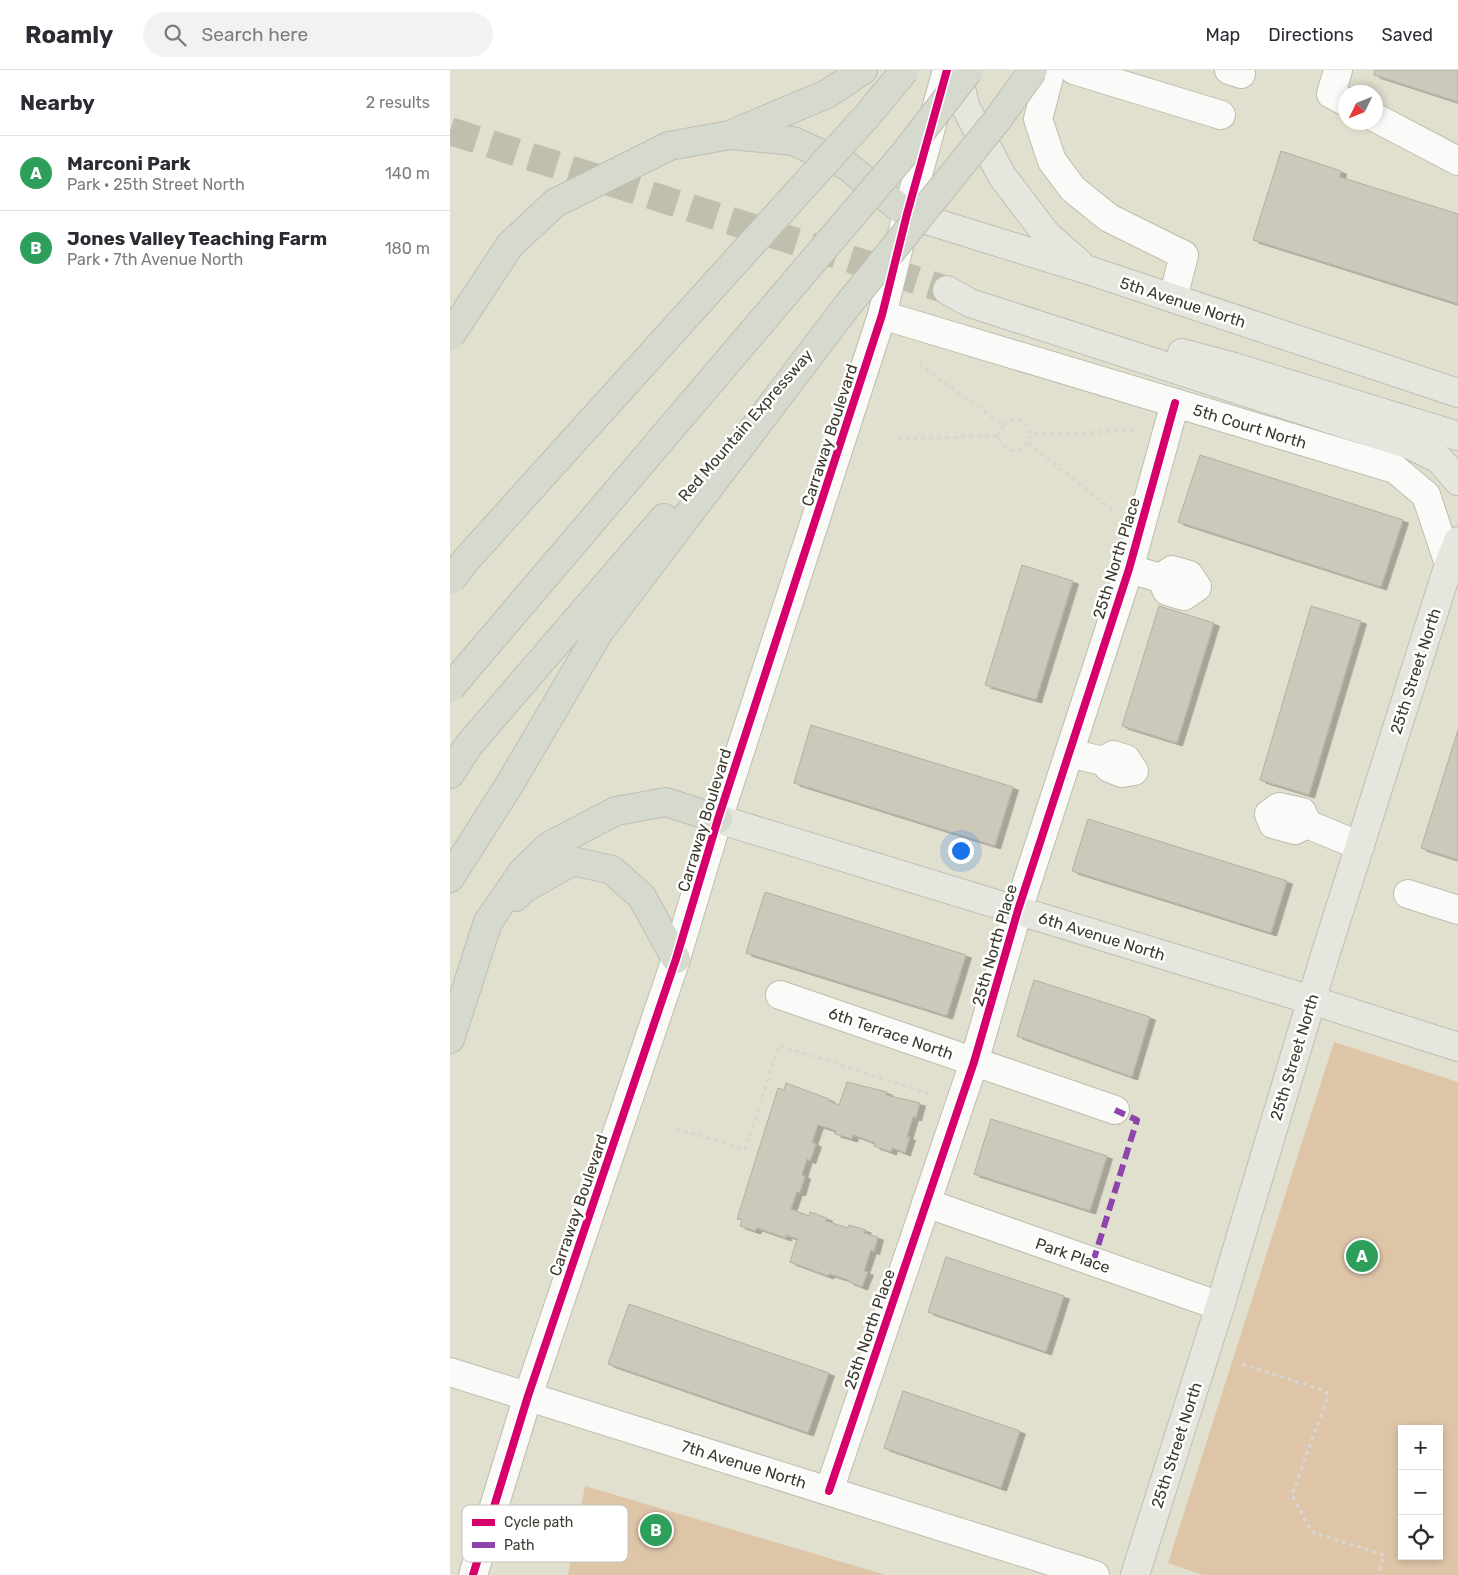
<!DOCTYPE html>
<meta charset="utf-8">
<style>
:root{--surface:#fff;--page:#f2f2f3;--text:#2b2b33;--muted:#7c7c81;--line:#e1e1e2;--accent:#767466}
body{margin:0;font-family:Rubik,sans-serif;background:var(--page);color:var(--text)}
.controls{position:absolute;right:15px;bottom:15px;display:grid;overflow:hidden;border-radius:0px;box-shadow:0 2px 8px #0003}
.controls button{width:45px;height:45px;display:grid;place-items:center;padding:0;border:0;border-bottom:1px solid var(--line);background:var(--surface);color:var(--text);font:25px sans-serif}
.compass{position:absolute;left:888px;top:15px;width:45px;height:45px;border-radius:50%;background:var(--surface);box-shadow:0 2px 8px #0003;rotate:227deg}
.you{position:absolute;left:510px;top:780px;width:18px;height:18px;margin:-12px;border:4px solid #fff;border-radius:50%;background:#1a73e8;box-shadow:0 0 0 8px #1a73e833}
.badge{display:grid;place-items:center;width:32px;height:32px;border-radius:50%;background:var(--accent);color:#fff;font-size:16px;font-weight:700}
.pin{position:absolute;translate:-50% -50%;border:2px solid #fff;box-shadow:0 1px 5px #0006}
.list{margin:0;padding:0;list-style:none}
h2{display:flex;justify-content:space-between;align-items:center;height:65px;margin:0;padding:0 20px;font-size:21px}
h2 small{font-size:16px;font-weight:400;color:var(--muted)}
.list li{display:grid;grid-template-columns:32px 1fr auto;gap:15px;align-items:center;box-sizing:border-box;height:75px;padding:0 20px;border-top:1px solid var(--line)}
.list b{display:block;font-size:19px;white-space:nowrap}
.list p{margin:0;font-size:16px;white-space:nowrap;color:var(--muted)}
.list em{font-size:16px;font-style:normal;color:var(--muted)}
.icon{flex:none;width:28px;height:28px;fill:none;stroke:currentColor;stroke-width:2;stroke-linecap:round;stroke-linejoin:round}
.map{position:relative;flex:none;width:1008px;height:1505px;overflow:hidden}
header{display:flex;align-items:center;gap:30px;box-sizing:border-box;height:70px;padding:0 25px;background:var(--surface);border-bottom:1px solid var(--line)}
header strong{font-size:24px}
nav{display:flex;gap:28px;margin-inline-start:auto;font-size:18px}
.search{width:350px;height:45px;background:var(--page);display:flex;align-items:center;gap:12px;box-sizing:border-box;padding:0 18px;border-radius:28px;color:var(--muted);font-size:19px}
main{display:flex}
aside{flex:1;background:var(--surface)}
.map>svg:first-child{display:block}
.green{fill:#dfc5a8;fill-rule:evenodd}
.building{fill:#ccc8ba;stroke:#b3afa2;filter:url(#shadow)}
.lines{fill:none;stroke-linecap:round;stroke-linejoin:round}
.major-tunnel{stroke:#c0bead;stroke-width:28;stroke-dasharray:28 14;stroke-linecap:butt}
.minor-casing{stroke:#bebdae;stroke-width:30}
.major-casing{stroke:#bfbeb4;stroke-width:30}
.highway-casing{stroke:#bfbeb4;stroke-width:30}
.path{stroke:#d7d6d1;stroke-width:3;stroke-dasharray:4 4;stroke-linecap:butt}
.minor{stroke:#fafaf8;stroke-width:28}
.major{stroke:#e5e7df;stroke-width:28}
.highway{stroke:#d6d9ce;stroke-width:28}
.highway-bridge-casing{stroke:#bfbeb4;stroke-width:30;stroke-linecap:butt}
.highway-bridge{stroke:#d6d9ce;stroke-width:28}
.quiet{stroke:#8e44ad;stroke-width:6;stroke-dasharray:12 6;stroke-linecap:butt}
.cycleway-casing{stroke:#fff;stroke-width:11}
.cycleway{stroke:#d6006c;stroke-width:8}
.labels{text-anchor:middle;stroke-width:5;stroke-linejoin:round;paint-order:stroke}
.street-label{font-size:16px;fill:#3c3b2e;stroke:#fff}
.key{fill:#fff;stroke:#c4c4c0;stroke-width:1}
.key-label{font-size:14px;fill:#3c3b2e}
</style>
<header>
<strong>Roamly</strong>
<div class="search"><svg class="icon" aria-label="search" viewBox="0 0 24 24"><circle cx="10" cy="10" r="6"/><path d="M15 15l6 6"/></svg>Search here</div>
<nav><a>Map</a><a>Directions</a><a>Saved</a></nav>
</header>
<main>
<aside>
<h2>Nearby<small>2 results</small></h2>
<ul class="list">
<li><span class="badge" style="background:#2e9e5b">A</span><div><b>Marconi Park</b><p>Park · 25th Street North</p></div><em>140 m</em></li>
<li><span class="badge" style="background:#2e9e5b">B</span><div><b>Jones Valley Teaching Farm</b><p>Park · 7th Avenue North</p></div><em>180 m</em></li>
</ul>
</aside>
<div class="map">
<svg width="1008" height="1505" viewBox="0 0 1008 1505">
<defs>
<filter id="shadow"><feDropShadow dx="5.5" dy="3" stdDeviation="0" flood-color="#0004"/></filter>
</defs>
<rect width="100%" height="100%" fill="#e1dfcd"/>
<!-- green -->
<g class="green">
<path d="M884,972L1008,1012V1505H753L718,1493ZM952,1359H989V1486H952Z"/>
<path d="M135,1416L436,1505H118Z"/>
</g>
<!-- building -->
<g class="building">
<path d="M925,0H1008V32L924,5Z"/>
<path d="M831,81L891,101L890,107L1008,144V234L803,170Z"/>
<path d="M750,385L953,450L931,517L728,452Z"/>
<path d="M572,495L623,511L586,630L535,615Z"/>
<path d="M709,536L764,553L727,673L672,656Z"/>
<path d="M861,536L911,551L859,725L810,710Z"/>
<path d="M361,655L563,717L545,776L344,713Z"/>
<path d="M1008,660V790L971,778Z"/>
<path d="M638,749L837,811L821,863L622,801Z"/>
<path d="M315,822L516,885L497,946L296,883Z"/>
<path d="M584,910L700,947L682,1007L567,966Z"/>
<path d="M397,1012L437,1022L436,1025L470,1033L466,1048L463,1047L457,1067H460L455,1083L442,1078L441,1082L424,1076L425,1073L403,1065L402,1069L385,1064L386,1061L368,1055L362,1072L366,1074L360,1091L357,1089L352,1105L355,1106L350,1123L347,1122L341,1139L359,1146L360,1142L377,1148L376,1151L398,1158L399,1155L416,1160L414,1163L428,1167L424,1182L421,1180L414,1201L418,1202L412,1217L399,1212V1210L379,1204L378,1206L340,1192L347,1169L336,1165V1168L307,1158L305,1161L290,1156L292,1150L287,1149L328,1018L334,1020L336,1013L379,1029V1031L389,1035Z"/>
<path d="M541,1049L657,1086L640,1141L524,1104Z"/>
<path d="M496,1187L614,1226L596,1282L478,1242Z"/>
<path d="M179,1234L379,1303L358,1363L158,1294Z"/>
<path d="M453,1321L570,1361L551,1418L434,1378Z"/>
</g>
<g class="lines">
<!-- major-tunnel -->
<path class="major-tunnel" d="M0,61L497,220"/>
<!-- minor casing -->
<g class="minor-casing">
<g id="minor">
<path d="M601,0L588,49L602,91L623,119L659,148L734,185L723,228"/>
<path d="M624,0L771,45"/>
<path d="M779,0L791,4"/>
<path d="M888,0L881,24L896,32"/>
<path d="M926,48L1008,91"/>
<path d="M432,245L945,399L976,425L999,494L1008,498"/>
<path d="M679,499L711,508L717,521L734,526L747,517L739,505L722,500L711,508"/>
<path d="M619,683L653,691L659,698L672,703L684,701L676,689L663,685L653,691"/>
<path d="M829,737L852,742L857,754L845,760L823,754L819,744Z"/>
<path d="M857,754L910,776"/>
<path d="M958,824L1008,840"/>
<path d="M330,925L665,1040"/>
<path d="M476,1133L770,1236"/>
<path d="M0,1302L645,1505"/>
<path d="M379,1421L524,992L568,840L679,499L725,333"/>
<path d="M23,1505L78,1326L226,889L268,749L432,245L457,144L497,0"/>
</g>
</g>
<!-- major casing -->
<g class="major-casing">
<g id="major">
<path d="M507,0L515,36L552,106L597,165L629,193"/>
<path d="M457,144L638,200L1008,323"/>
<path d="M497,220L520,233L960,375L989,389L1008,411"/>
<path d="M732,283L784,297L1008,366"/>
<path d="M268,749L861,930L1008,977"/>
<path d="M685,1505L770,1236L872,895L999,494L1008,471"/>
</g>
</g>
<!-- highway casing -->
<g class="highway-casing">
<g id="highway">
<path d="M284,63L377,24L413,0"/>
<path d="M219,76L280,65L343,71L396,95L457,144"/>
<path d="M0,704L19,675L214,448"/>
<path d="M0,808L61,712L149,562L397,236"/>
<path d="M65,827L75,818L123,791L162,800L192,827L226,889"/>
<path d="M0,969L38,852L73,801L99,776L166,741L216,732L268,749"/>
</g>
</g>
<!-- path -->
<g class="path">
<path d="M469,294L553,355C566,344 576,350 582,364"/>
<path d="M548,366L553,355"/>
<path d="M447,369L548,366L551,373L562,381C573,380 577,374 582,364L682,361L689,358"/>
<path d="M578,373L665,442"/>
<path d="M226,1058L295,1080L329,975L482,1025"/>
<path d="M792,1294L875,1321L878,1326L842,1425L862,1462L934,1485L928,1505"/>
</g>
<!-- minor -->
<use href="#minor" class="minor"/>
<!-- major -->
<use href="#major" class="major"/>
<!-- highway -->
<use href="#highway" class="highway"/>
<!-- highway-bridge casing -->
<g class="highway-bridge-casing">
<g id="highway-bridge">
<path d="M397,236L548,49L583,0"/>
<path d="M0,266L60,175L105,133L219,76"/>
<path d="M0,511L16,490L416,47L455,0"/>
<path d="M0,618L454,84L519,0"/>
</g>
</g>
<!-- highway-bridge -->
<use href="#highway-bridge" class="highway-bridge"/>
<!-- quiet -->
<path class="quiet" d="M643,1192L687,1050L665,1040"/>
<!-- cycleway casing -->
<g class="cycleway-casing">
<g id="cycleway">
<path d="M379,1421L524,992L568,840L679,499L725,333"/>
<path d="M23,1505L78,1326L226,889L268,749L432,245L457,144L497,0"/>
</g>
</g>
<!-- cycleway -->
<use href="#cycleway" class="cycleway"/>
</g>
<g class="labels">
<!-- street labels -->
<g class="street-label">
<text transform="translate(733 232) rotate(18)" y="6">5th Avenue North</text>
<text transform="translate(295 355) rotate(-49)" y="6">Red Mountain Expressway</text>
<text transform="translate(800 356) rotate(17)" y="6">5th Court North</text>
<text transform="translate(379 365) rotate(-72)" y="6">Carraway Boulevard</text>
<text transform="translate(666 488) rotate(-73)" y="6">25th North Place</text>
<text transform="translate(965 601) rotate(-72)" y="6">25th Street North</text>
<text transform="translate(254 750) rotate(-73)" y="6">Carraway Boulevard</text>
<text transform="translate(652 866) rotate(17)" y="6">6th Avenue North</text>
<text transform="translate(544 875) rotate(-74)" y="6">25th North Place</text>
<text transform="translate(441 963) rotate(19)" y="6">6th Terrace North</text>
<text transform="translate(844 987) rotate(-73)" y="6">25th Street North</text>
<text transform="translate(128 1135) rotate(-71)" y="6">Carraway Boulevard</text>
<text transform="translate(623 1185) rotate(19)" y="6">Park Place</text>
<text transform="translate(419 1259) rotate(-71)" y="6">25th North Place</text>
<text transform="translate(726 1375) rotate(-72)" y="6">25th Street North</text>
<text transform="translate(294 1394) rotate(17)" y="6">7th Avenue North</text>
</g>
</g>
<!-- legend -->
<rect x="12" y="1435" width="166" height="57" rx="8" class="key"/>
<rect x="22" y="1449" width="23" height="7" fill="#d6006c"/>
<rect x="22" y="1472" width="23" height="6" fill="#8e44ad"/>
<g class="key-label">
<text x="54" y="1457">Cycle path</text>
<text x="54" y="1480">Path</text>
</g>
</svg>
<div class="controls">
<button>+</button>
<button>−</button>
<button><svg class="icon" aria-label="locate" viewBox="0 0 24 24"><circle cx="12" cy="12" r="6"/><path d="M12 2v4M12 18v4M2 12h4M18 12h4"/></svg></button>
</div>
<svg class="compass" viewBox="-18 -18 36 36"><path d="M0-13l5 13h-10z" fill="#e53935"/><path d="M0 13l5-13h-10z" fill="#7c7c81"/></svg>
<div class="you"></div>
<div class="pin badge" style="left:912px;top:1186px;background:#2e9e5b">A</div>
<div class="pin badge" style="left:206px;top:1460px;background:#2e9e5b">B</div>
</div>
</main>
